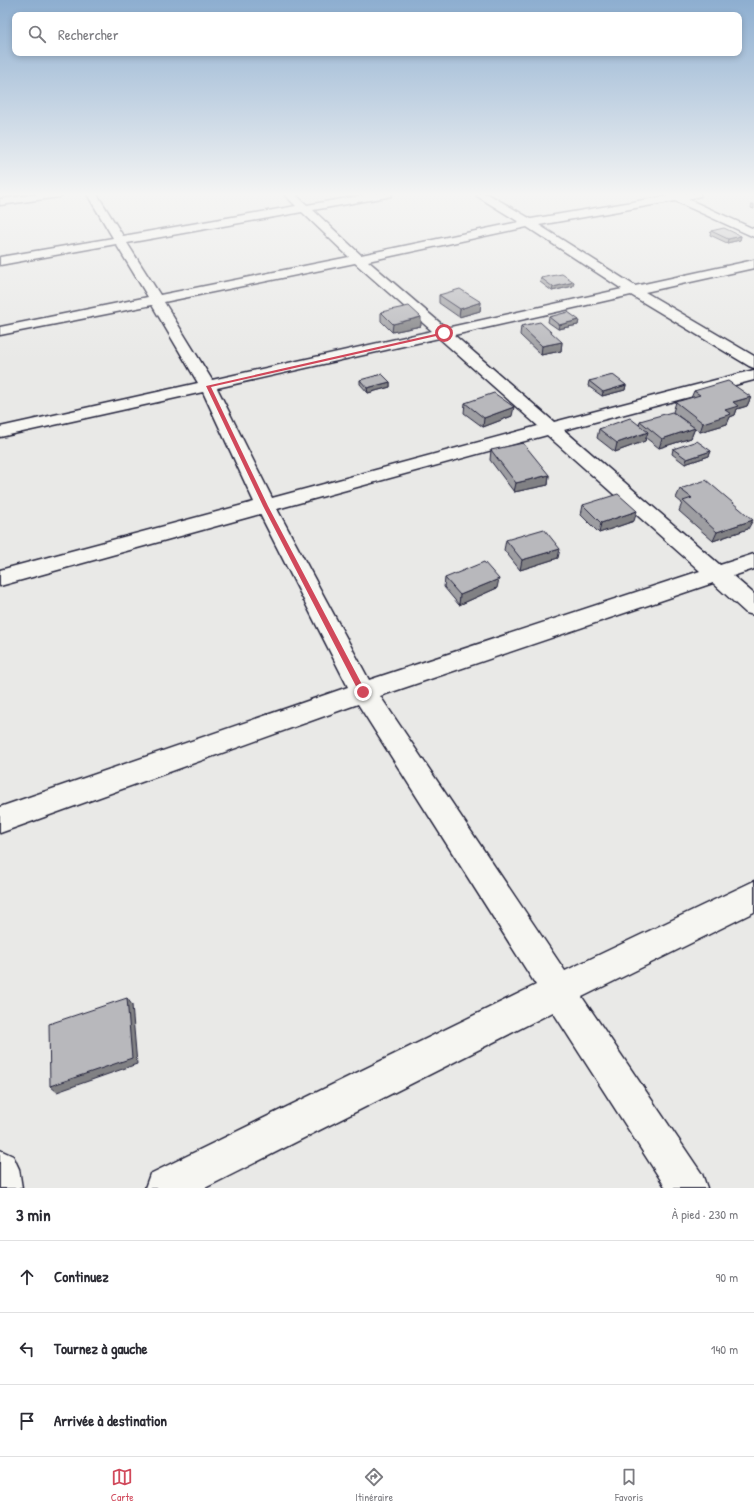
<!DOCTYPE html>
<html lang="fr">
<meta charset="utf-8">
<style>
:root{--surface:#fff;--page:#f2f2f3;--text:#2b2b33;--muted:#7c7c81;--line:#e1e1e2;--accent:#d1495b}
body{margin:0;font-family:"Patrick Hand",sans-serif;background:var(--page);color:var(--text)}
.stop{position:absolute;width:12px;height:12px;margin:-9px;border:3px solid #d1495b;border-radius:50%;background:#fff}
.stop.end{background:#d1495b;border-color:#fff;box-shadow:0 1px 4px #0008}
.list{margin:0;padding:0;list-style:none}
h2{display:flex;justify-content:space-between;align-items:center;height:52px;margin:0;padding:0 16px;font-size:17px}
h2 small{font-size:13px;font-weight:400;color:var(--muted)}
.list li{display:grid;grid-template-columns:26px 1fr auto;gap:12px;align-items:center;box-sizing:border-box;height:72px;padding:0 16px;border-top:1px solid var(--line)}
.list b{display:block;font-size:15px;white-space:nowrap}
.list em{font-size:13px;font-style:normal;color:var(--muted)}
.icon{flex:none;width:22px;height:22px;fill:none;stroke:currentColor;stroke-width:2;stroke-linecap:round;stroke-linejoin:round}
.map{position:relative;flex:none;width:754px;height:1188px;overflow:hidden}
.search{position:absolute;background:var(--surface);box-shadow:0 2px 6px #0003;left:12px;right:12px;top:12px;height:44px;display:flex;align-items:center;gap:10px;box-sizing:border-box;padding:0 14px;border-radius:8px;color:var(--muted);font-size:15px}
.sheet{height:268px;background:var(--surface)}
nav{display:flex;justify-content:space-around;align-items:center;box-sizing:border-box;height:56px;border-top:1px solid var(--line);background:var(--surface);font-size:11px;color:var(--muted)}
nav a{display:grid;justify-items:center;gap:2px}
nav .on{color:var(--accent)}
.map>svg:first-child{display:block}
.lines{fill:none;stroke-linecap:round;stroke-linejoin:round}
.street-casing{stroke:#22223b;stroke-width:3}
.street{fill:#f6f6f2;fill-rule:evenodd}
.wall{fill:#9e9ea2;stroke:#22223b}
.shaded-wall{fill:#818184;stroke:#22223b}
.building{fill:#b8b8bc;stroke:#22223b}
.route{fill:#d1495b}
</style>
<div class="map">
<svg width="754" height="1188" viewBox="0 0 754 1188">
<rect width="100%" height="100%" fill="#e9e9e7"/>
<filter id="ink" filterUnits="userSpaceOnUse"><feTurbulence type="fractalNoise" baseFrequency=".025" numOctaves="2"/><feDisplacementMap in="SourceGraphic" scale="8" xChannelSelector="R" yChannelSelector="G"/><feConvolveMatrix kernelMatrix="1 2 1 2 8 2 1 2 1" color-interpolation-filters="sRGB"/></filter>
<g filter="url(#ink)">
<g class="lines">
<!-- street casing -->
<g class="street-casing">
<g id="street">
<path d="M38,194H64L59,197L0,205V199Z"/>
<path d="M87,194H97L123,236L296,206L284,194H295L307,205L370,194H392L391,196L387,197L313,210L361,255L519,222L477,196L476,194H488L531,219L668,196L669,194H701L700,196L688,199L754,229V237L675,201L539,225L635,286L754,260V268L645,292L754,356V368L749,366L631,295L454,335L554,422L754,370V380L564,430L720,565L754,554V569L733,576L754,594V615L746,613L713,583L380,696L565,971L754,881V912L582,997L702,1174L707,1188H666L553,1012L205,1188H145L150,1174L536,985L358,704L0,833V807L348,687L260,514L0,586V570L254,502L203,392L0,437V427L198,383L152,305L0,335V327L148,297L116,244L0,265V257L113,238ZM302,212L349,257L160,295L127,243ZM527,227L622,289L446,328L368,261ZM355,263L432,331L212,380L164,302ZM439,338L538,426L272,498L217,388ZM547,435L700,571L369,680L277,509Z"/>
<path d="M0,1150L13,1156L19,1169L22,1188H0Z"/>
</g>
</g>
<!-- street -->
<use href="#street" class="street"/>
</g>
<!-- wall -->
<g class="wall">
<path d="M752,204H754V209L751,208Z"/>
<path d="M711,231L741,236L740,240L727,243L710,235Z"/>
<path d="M541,278L573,286L552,291L540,282Z"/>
<path d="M439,295L481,302L480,311L459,317L439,303Z"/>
<path d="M381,312L421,326L392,332L381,321Z"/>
<path d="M549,317L579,320L578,325L558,329L548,322Z"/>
<path d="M521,326L562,342L561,351L541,355L520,335Z"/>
<path d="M360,380L390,382V387L368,393L360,384Z"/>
<path d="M589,381L626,385L625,390L602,396L588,386Z"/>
<path d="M694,391L751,397L747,406L737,409L735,415L730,417L727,424L700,432L673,412L676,402L691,398Z"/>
<path d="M465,403L512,416L483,427L464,413Z"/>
<path d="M640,421L695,428L691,438L659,448L646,438L645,441L615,452L597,438L599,429L639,425Z"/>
<path d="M673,449L711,451L709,456L685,464L672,454Z"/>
<path d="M491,450L549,475L548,485L514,492L490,460Z"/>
<path d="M680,489L748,529L713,541L679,511L682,503L676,498Z"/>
<path d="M583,505L634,521L599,533L581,515Z"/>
<path d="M506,540L558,558L520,570L504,550Z"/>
<path d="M445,578L497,588L459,605L444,587Z"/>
</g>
<!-- shaded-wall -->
<g class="shaded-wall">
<path d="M741,236L740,240L727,243L728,239Z"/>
<path d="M574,282L573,286L552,291L553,287Z"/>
<path d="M481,302L480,311L459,317L460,309Z"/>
<path d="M421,317V326L392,332L393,324Z"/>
<path d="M579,320L578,325L558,329L559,325Z"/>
<path d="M562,342L561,351L541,355L542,346Z"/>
<path d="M390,382V387L368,393L367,388Z"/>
<path d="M626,385L625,390L602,396L603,392Z"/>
<path d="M751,397L747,406L737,409L735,415L730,417L727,424L700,432L703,423L725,410L733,402Z"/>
<path d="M514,407L512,416L483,427L484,418Z"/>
<path d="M695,428L691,438L659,448L662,439Z"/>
<path d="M648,432L645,441L615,452L617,443Z"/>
<path d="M711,451L709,456L685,464L687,459Z"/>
<path d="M549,475L548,485L514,492L516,483Z"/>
<path d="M637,511L634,521L599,533L601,523Z"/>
<path d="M753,520L748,529L713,541L717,532Z"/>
<path d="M560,549L558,558L520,570L522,560Z"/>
<path d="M499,579L497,588L459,605L460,595Z"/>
<path d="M127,998L132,1005L137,1064L57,1092L50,1086Z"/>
</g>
<!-- building -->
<g class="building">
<path d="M724,228L741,236L728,239L711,231Z"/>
<path d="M562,274L574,282L553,287L541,278Z"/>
<path d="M460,289L481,302L460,309L439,295Z"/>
<path d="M409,306L421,317L393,324L381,312Z"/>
<path d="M568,312L579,320L559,325L549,317Z"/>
<path d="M540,322L562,342L542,346L521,326Z"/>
<path d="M382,374L390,382L367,388L360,380Z"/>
<path d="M613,375L626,385L603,392L589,381Z"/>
<path d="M728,381L751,397L733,402L738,406L725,410L731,414L703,423L676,402L700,395L694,391Z"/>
<path d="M494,393L514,407L484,418L465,403Z"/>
<path d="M672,412L695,428L662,439L640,421Z"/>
<path d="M630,418L648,432L617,443L599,429Z"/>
<path d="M697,441L711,451L687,459L673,449Z"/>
<path d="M523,443L549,475L516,483L491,450Z"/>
<path d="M706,480L753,520L717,532L683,501L692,498L680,489Z"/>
<path d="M618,494L637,511L601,523L583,505Z"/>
<path d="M544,529L560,549L522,560L506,540Z"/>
<path d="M484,562L499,579L460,595L445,578Z"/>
<path d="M127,998L132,1058L50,1086L49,1024Z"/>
</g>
</g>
<!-- sky -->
<linearGradient id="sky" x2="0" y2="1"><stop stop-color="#8daed0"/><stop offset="0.54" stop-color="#f5f5f4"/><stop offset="1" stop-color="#f5f5f4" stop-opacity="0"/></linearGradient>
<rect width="754" height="360" fill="url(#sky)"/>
<!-- route -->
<path class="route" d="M444,332L445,334L211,387L268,506L366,692L363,695L360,694L263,506L206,386Z"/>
</svg>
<div class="stop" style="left:444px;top:333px"></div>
<div class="stop end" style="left:363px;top:692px"></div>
<div class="search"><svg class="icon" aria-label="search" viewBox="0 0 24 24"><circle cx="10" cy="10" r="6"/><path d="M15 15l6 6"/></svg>Rechercher</div>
</div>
<section class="sheet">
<h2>3 min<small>À pied · 230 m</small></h2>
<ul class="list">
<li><svg class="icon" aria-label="ahead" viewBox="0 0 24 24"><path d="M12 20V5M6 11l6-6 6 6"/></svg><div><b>Continuez</b></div><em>90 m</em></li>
<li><svg class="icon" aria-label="left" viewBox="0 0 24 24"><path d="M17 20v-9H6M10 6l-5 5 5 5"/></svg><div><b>Tournez à gauche</b></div><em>140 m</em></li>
<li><svg class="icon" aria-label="arrive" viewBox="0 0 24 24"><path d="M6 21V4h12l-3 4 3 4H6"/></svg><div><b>Arrivée à destination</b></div></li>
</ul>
</section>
<nav>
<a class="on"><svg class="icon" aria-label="map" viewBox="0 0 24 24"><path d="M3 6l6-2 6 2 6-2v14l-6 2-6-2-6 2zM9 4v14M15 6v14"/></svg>Carte</a>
<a><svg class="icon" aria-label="directions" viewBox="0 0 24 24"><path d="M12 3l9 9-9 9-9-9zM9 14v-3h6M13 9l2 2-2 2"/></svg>Itinéraire</a>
<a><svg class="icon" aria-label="saved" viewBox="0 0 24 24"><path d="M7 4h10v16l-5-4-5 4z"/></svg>Favoris</a>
</nav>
